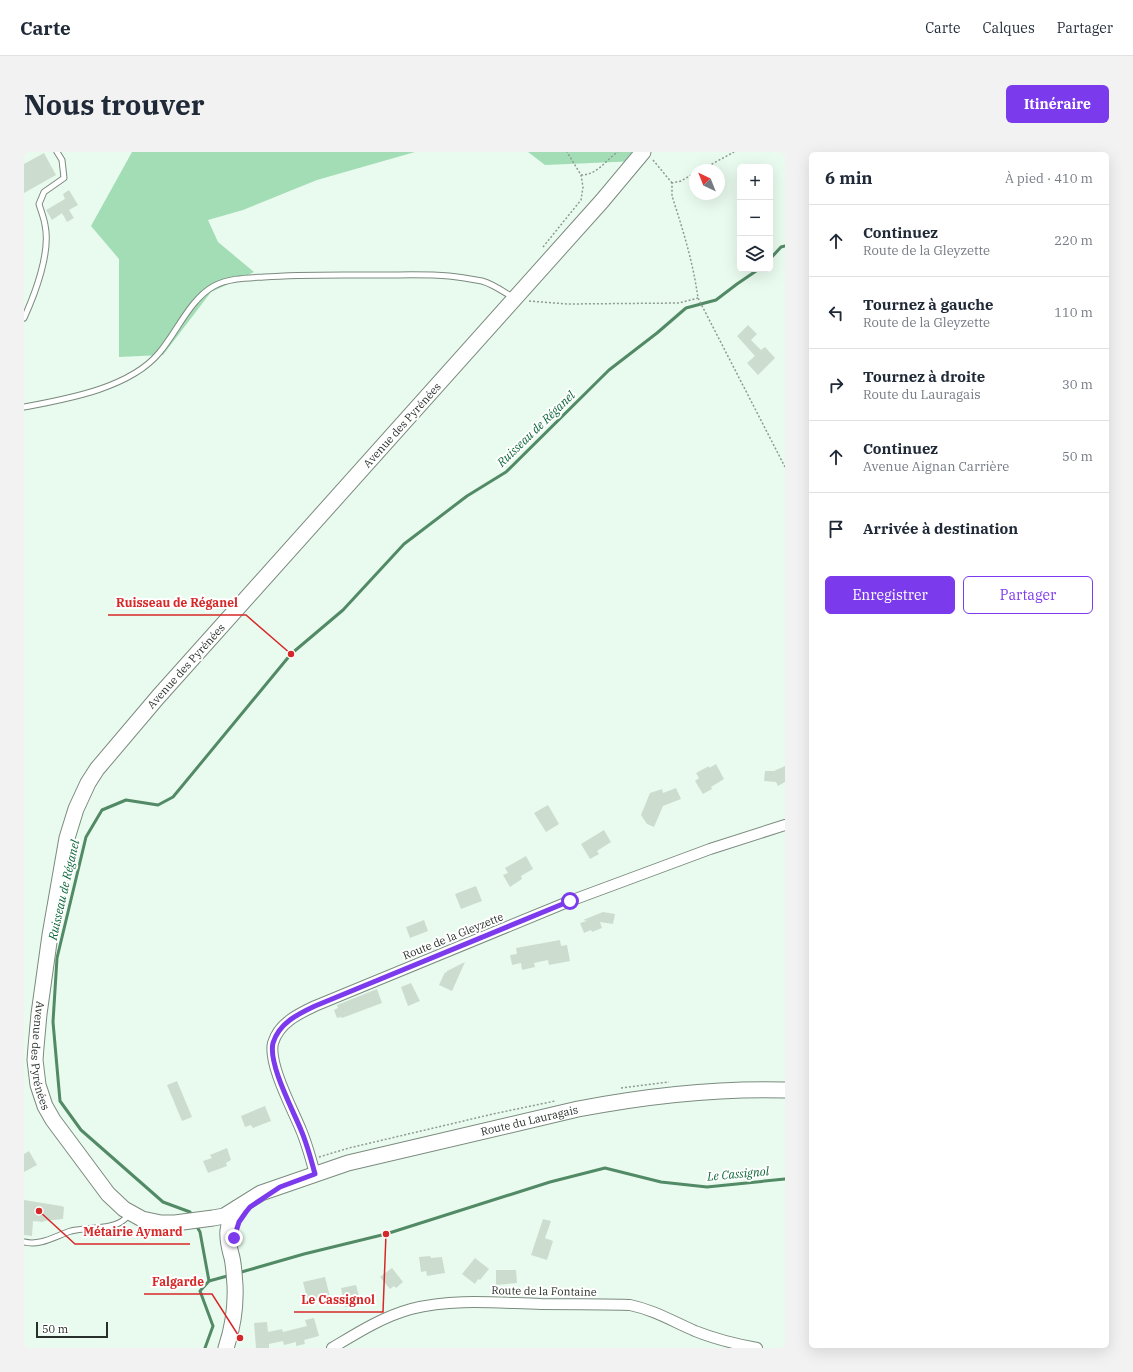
<!DOCTYPE html>
<html lang="fr">
<meta charset="utf-8">
<style>
:root{--surface:#fff;--page:#f2f2f3;--text:#1f2937;--muted:#747a83;--line:#e0e1e3;--accent:#7c3aed}
body{margin:0;font-family:"IBM Plex Serif",serif;background:var(--page);color:var(--text)}
.controls{position:absolute;right:12px;top:12px;display:grid;overflow:hidden;border-radius:6px;box-shadow:0 4px 16px #0002}
.controls button{width:36px;height:36px;display:grid;place-items:center;padding:0;border:0;border-bottom:1px solid var(--line);background:var(--surface);color:var(--text);font:20px sans-serif}
.compass{position:absolute;left:665px;top:12px;width:36px;height:36px;border-radius:50%;background:var(--surface);box-shadow:0 4px 16px #0002;rotate:317deg}
.scale{position:absolute;left:12px;bottom:10px;width:72px;box-sizing:border-box;padding-left:4px;border:2px solid #29302b;border-top:0;font-size:11px;line-height:14px;white-space:nowrap;color:#29302b;-webkit-text-stroke:3px #fff;paint-order:stroke}
.stop{position:absolute;width:12px;height:12px;margin:-9px;border:3px solid #7c3aed;border-radius:50%;background:#fff}
.stop.end{background:#7c3aed;border-color:#fff;box-shadow:0 1px 4px #0008}
.list{margin:0;padding:0;list-style:none}
h2{display:flex;justify-content:space-between;align-items:center;height:52px;margin:0;padding:0 16px;font-size:17px}
h2 small{font-size:13px;font-weight:400;color:var(--muted)}
.list li{display:grid;grid-template-columns:26px 1fr auto;gap:12px;align-items:center;box-sizing:border-box;height:72px;padding:0 16px;border-top:1px solid var(--line)}
.list b{display:block;font-size:15px;white-space:nowrap}
.list p{margin:0;font-size:13px;white-space:nowrap;color:var(--muted)}
.list em{font-size:13px;font-style:normal;color:var(--muted)}
.actions{display:flex;gap:8px;padding:12px 16px}
.actions a{flex:1;padding:9px 0;border:1px solid var(--accent);border-radius:6px;text-align:center;font-size:14px;color:var(--accent)}
.actions .main{background:var(--accent);color:#fff}
.icon{flex:none;width:22px;height:22px;fill:none;stroke:currentColor;stroke-width:2;stroke-linecap:round;stroke-linejoin:round}
.map{position:relative;flex:none;width:761px;height:1196px;overflow:hidden;border-radius:6px}
header{display:flex;align-items:center;gap:24px;box-sizing:border-box;height:56px;padding:0 20px;background:var(--surface);border-bottom:1px solid var(--line)}
header strong{font-size:19px}
nav{display:flex;gap:22px;margin-inline-start:auto;font-size:14px}
.intro{display:flex;align-items:center;justify-content:space-between;box-sizing:border-box;height:96px;padding:0 24px}
h1{margin:0;font-size:28px}
.button{padding:10px 18px;border-radius:6px;background:var(--accent);color:#fff;font-size:14px;font-weight:700}
main{display:flex;gap:24px;padding:0 24px}
aside{flex:1;background:var(--surface);border-radius:6px;box-shadow:0 4px 16px #0002}
.map>svg:first-child{display:block}
.green{fill:#a3ddb6}
.lines{fill:none;stroke-linecap:round;stroke-linejoin:round}
.stream{stroke:#528a66;stroke-width:3}
.building{fill:#ccddd0}
.lane-casing{stroke:#7b8b7f;stroke-width:7}
.street-casing{stroke:#7b8b7f;stroke-width:12}
.secondary-casing{stroke:#7b8b7f;stroke-width:17}
.path{stroke:#8d9a91;stroke-width:1.5;stroke-dasharray:2 2;stroke-linecap:butt}
.lane{stroke:#fff;stroke-width:5}
.street{stroke:#fff;stroke-width:10}
.secondary{stroke:#fff;stroke-width:15}
.route{stroke:#7c3aed;stroke-width:5}
.labels{text-anchor:middle;stroke-width:4;stroke-linejoin:round;paint-order:stroke}
.street-label{font-size:11px;fill:#29302b;stroke:#fff}
.water-label{font-size:12px;font-style:italic;fill:#0d673a;stroke:#fff}
.leader{fill:none;stroke:#d62828;stroke-width:1.5}
.callout-dot{fill:#d62828;stroke:#fff;stroke-width:1.5}
.callout-label{font-size:12px;text-anchor:middle;font-weight:bold;fill:#d62828;stroke:#fff;stroke-width:4;stroke-linejoin:round;paint-order:stroke}
</style>
<header>
<strong>Carte</strong>
<nav><a>Carte</a><a>Calques</a><a>Partager</a></nav>
</header>
<div class="intro"><h1>Nous trouver</h1><a class="button">Itinéraire</a></div>
<main>
<div class="map">
<svg width="761" height="1196" viewBox="0 0 761 1196">
<rect width="100%" height="100%" fill="#e9fbee"/>
<!-- green -->
<g class="green">
<path d="M108,0H391L293,28L219,58L184,68L194,90L230,120L187,140L139,203L95,205V107L67,74Z"/>
<path d="M504,0H617L614,9L521,13Z"/>
</g>
<g class="lines">
<!-- stream -->
<g class="stream">
<path d="M746,107L757,95L761,94"/>
<path d="M168,1064L166,1060L139,1050L57,978L36,949L29,870L33,806L62,685L78,658L102,648L134,653L149,645L267,502L319,458L380,392L443,344L482,320L585,218L633,181L662,156L692,148L713,132L735,117"/>
<path d="M172,1073L176,1080L185,1129"/>
<path d="M214,1121L280,1102L362,1082L526,1030L581,1016L637,1030L683,1035L761,1027"/>
<path d="M181,1196L189,1174L176,1139L185,1129L207,1123"/>
</g>
</g>
<!-- building -->
<g class="building">
<path d="M20,1L32,23L0,41V12Z"/>
<path d="M45,38L54,53L45,58L50,66L43,70L38,61L28,68L22,58L41,47L39,42Z"/>
<path d="M724,173L733,182L727,188L737,198L741,195L751,206L734,223L723,211L731,204L713,184Z"/>
<path d="M692,612L700,627L687,635L688,637L679,642L671,629L675,626L672,621L685,614V616Z"/>
<path d="M761,614V630L754,634L752,630L740,629L741,619H750Z"/>
<path d="M652,636L657,647L639,654L630,675L623,672L617,663L626,641L638,637L639,641Z"/>
<path d="M524,653L535,672L522,680L510,661Z"/>
<path d="M580,678L587,690L573,699L575,702L566,707L557,692Z"/>
<path d="M502,704L509,717L497,724L498,727L486,735L479,723L484,721L481,716Z"/>
<path d="M452,734L458,749L437,757L431,742Z"/>
<path d="M579,760L591,762L589,772L576,770L578,776L568,780L567,778L560,781L556,771L563,769L559,768Z"/>
<path d="M400,768L404,779L386,786L382,775Z"/>
<path d="M536,788L537,794L543,793L546,809L525,813L524,808L510,811L511,815L498,818L497,811L488,813L486,803L493,802L492,796Z"/>
<path d="M441,810L428,839L415,833L421,820L422,821L423,819Z"/>
<path d="M387,831L396,849L384,854L377,835Z"/>
<path d="M353,837L358,851L318,866L317,865L313,866L310,858L314,856L313,853Z"/>
<path d="M153,929L168,965L158,969L143,933Z"/>
<path d="M241,954L247,969L229,976L227,973L221,975L217,964Z"/>
<path d="M203,996L207,1008L202,1011L203,1014L184,1021L179,1009L188,1006L186,1003Z"/>
<path d="M5,999L13,1013L0,1020V1002Z"/>
<path d="M0,1048L37,1054L40,1055L39,1067L20,1069L19,1070L9,1069L8,1084L0,1083Z"/>
<path d="M519,1067L527,1069L521,1086L529,1089L523,1108L507,1103Z"/>
<path d="M406,1104L407,1106L418,1105L421,1121L403,1124L402,1119L397,1120L395,1105Z"/>
<path d="M451,1106L465,1117L456,1128L454,1127L451,1132L438,1122Z"/>
<path d="M368,1116L379,1130L372,1136L370,1134L366,1137L356,1125Z"/>
<path d="M472,1118H492L493,1131L472,1133Z"/>
<path d="M301,1125L306,1145L284,1150L279,1130Z"/>
<path d="M332,1133L337,1152L321,1155L317,1136Z"/>
<path d="M290,1166L295,1184L280,1188L281,1192L272,1194V1190L260,1193L259,1189L245,1192V1196H232L230,1171L243,1170L244,1180L258,1177L259,1180L283,1174L281,1168Z"/>
</g>
<g class="lines">
<!-- lane casing -->
<g class="lane-casing">
<g id="lane">
<path d="M0,166C11,142 27,100 21,73C20,66 17,59 15,52L20,40L40,26L38,8L33,0"/>
<path d="M0,255C43,247 106,236 135,201C153,180 166,147 190,134C205,126 224,126 240,125C280,122 319,123 358,123C380,123 403,122 425,124C436,125 447,127 458,129C469,132 480,140 490,146"/>
<path d="M0,1090C17,1094 31,1084 47,1079C62,1075 81,1078 95,1071C99,1069 102,1066 105,1063"/>
</g>
</g>
<!-- street casing -->
<g class="street-casing">
<g id="street">
<path d="M291,1022C287,1007 283,992 277,978C269,958 244,912 249,891C255,871 274,862 291,854L546,749L686,697L761,673"/>
<path d="M308,1196C333,1181 358,1165 387,1157C430,1146 474,1151 517,1152C547,1152 576,1152 606,1153C630,1158 648,1169 671,1179C691,1187 711,1192 733,1196"/>
</g>
</g>
<!-- secondary casing -->
<g class="secondary-casing">
<g id="secondary">
<path id="s1" d="M619,0L578,49L134,545L73,617L64,631L52,657L43,686L26,783L15,862L12,895L11,908L14,933L21,954L29,968L84,1042L100,1057L118,1067L137,1071H151L189,1066L200,1064L237,1041L324,1011L554,957C622,944 692,936 761,938"/>
<path d="M202,1196C209,1175 212,1155 211,1133C210,1123 210,1111 207,1102C202,1083 202,1073 213,1056"/>
</g>
</g>
<!-- path -->
<g class="path">
<path d="M629,8L648,31"/>
<path d="M677,18L710,0"/>
<path d="M671,21L657,29L648,31V44C659,78 669,110 674,146L761,315"/>
<path d="M557,23C574,23 581,8 594,0"/>
<path d="M519,95L557,48L559,35L557,23L543,0"/>
<path d="M505,149L543,152L655,151L674,146"/>
<path d="M597,936L645,930"/>
<path d="M295,1005L325,996L469,962L531,949"/>
</g>
<!-- lane -->
<use href="#lane" class="lane"/>
<!-- street -->
<use href="#street" class="street"/>
<!-- secondary -->
<use href="#secondary" class="secondary"/>
</g>
<g class="lines">
<!-- route -->
<path class="route" d="M210,1086L215,1070L222,1060L226,1055L256,1035L291,1022C287,1007 283,992 277,978C269,958 244,912 249,891C255,871 274,862 291,854L546,749"/>
</g>
<g class="labels">
<!-- street labels -->
<g class="street-label">
<text transform="translate(378 273) rotate(-48)" y="4">Avenue des Pyrénées</text>
<text transform="translate(162 514) rotate(-48)" y="4">Avenue des Pyrénées</text>
<text transform="translate(429 784) rotate(-22)" y="4">Route de la Gleyzette</text>
<text dy="4" stroke="none"><textPath href="#s1" startOffset="1120">Avenue des Pyrénées</textPath></text>
<text dy="4" stroke="none"><textPath href="#s1" startOffset="1727">Route du Lauragais</textPath></text>
<text transform="translate(520 1139) rotate(1)" y="4">Route de la Fontaine</text>
</g>
<!-- water labels -->
<g class="water-label">
<text transform="translate(512 277) rotate(-44)" y="4">Ruisseau de Réganel</text>
<text transform="translate(40 738) rotate(-77)" y="4">Ruisseau de Réganel</text>
<text transform="translate(714 1022) rotate(-5)" y="4">Le Cassignol</text>
</g>
</g>
<!-- callouts -->
<path class="leader" d="M267 502L222 463H84M15 1059L51 1092H166M216 1186L188 1142H120M362 1082L359 1160H270"/>
<g class="callout-dot">
<circle cx="267" cy="502" r="4"/>
<circle cx="15" cy="1059" r="4"/>
<circle cx="216" cy="1186" r="4"/>
<circle cx="362" cy="1082" r="4"/>
</g>
<g class="callout-label">
<text x="153" y="455">Ruisseau de Réganel</text>
<text x="109" y="1084">Métairie Aymard</text>
<text x="154" y="1134">Falgarde</text>
<text x="314" y="1152">Le Cassignol</text>
</g>
</svg>
<div class="controls">
<button>+</button>
<button>−</button>
<button><svg class="icon" aria-label="layers" viewBox="0 0 24 24"><path d="M12 4l9 5-9 5-9-5zM3 14l9 5 9-5"/></svg></button>
</div>
<svg class="compass" viewBox="-18 -18 36 36"><path d="M0-13l5 13h-10z" fill="#e53935"/><path d="M0 13l5-13h-10z" fill="#747a83"/></svg>
<div class="scale">50 m</div>
<div class="stop" style="left:546px;top:749px"></div>
<div class="stop end" style="left:210px;top:1086px"></div>
</div>
<aside>
<h2>6 min<small>À pied · 410 m</small></h2>
<ul class="list">
<li><svg class="icon" aria-label="ahead" viewBox="0 0 24 24"><path d="M12 20V5M6 11l6-6 6 6"/></svg><div><b>Continuez</b><p>Route de la Gleyzette</p></div><em>220 m</em></li>
<li><svg class="icon" aria-label="left" viewBox="0 0 24 24"><path d="M17 20v-9H6M10 6l-5 5 5 5"/></svg><div><b>Tournez à gauche</b><p>Route de la Gleyzette</p></div><em>110 m</em></li>
<li><svg class="icon" aria-label="right" viewBox="0 0 24 24"><path d="M7 20v-9h11M14 6l5 5-5 5"/></svg><div><b>Tournez à droite</b><p>Route du Lauragais</p></div><em>30 m</em></li>
<li><svg class="icon" aria-label="ahead" viewBox="0 0 24 24"><path d="M12 20V5M6 11l6-6 6 6"/></svg><div><b>Continuez</b><p>Avenue Aignan Carrière</p></div><em>50 m</em></li>
<li><svg class="icon" aria-label="arrive" viewBox="0 0 24 24"><path d="M6 21V4h12l-3 4 3 4H6"/></svg><div><b>Arrivée à destination</b></div></li>
</ul>
<div class="actions"><a class="main">Enregistrer</a><a>Partager</a></div>
</aside>
</main>
